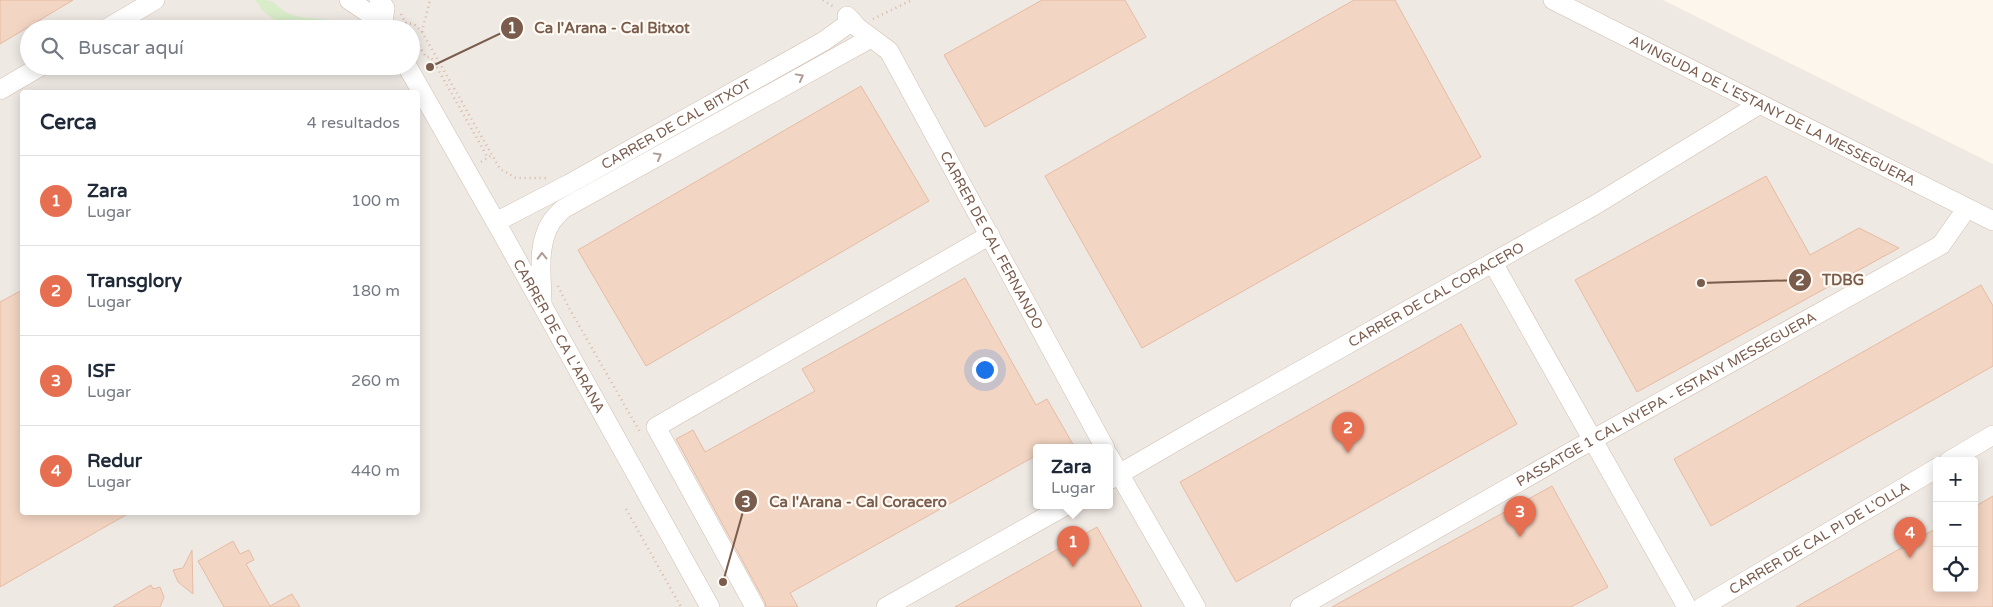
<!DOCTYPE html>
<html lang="es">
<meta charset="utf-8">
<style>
:root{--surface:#fff;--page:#f2f2f3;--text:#1f2937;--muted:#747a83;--line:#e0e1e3;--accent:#e76f51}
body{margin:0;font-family:"Varela Round",sans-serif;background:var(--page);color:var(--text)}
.controls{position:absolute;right:15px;bottom:15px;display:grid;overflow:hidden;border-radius:5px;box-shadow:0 2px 12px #0003}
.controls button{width:45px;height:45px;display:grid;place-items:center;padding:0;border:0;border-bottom:1px solid var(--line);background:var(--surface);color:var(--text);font:25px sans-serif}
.you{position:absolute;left:984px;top:369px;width:18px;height:18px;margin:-12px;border:4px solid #fff;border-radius:50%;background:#1a73e8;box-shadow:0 0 0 8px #1a73e833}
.badge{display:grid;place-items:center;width:32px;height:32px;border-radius:50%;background:var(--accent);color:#fff;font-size:16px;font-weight:700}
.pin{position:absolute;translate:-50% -41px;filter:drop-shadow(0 1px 2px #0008)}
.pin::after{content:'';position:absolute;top:26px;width:18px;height:15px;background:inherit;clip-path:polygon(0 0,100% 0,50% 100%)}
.popup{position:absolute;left:1033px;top:444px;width:80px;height:65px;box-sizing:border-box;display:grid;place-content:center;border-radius:5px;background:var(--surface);filter:drop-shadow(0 1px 4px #0005);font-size:16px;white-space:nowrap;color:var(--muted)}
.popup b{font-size:19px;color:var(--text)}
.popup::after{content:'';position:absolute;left:50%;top:100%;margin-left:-10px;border:10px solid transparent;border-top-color:var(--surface)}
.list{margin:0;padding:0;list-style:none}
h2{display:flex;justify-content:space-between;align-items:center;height:65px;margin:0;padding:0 20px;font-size:21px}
h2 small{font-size:16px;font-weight:400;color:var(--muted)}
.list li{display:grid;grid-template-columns:32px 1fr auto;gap:15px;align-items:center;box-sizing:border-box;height:90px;padding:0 20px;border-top:1px solid var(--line)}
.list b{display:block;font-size:19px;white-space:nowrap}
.list p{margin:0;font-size:16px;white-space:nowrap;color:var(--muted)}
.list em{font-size:16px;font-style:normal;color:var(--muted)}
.icon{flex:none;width:28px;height:28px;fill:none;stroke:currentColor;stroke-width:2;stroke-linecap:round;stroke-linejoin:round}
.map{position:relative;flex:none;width:1993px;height:607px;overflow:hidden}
.search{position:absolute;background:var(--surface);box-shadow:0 2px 12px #0003;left:20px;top:20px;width:400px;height:55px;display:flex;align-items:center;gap:12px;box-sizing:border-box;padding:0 18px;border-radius:28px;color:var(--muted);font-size:19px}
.panel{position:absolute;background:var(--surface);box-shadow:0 2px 12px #0003;left:20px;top:90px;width:400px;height:425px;border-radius:5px}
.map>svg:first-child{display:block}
.industrial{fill:#efe9e4;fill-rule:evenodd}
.green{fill:#d8ecc9}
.building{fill:#f3d5c3;stroke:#e6bba3}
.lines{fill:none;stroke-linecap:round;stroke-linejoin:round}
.minor-casing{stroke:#d1beb0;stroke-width:20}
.path{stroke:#d9b8a5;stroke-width:2.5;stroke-dasharray:1 4;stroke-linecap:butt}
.minor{stroke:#fff;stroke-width:19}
.oneway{stroke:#af9d94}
.labels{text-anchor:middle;stroke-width:4.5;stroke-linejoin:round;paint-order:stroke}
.street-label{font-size:14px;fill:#7a5c4d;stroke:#fffaf3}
.leader{fill:none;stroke:#7a5c4d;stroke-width:2}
.callout-dot{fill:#7a5c4d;stroke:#fffaf3;stroke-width:2}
.mark-label{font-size:15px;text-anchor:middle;font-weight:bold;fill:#fff}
.callout-label{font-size:15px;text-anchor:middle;font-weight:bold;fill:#7a5c4d;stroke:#fffaf3;stroke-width:4.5;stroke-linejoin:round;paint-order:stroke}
</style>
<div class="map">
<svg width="1993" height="607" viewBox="0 0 1993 607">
<rect width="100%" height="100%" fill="#fdf6ec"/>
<!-- industrial -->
<path class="industrial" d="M0,0H1663L1993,164V607H0ZM29,29H411V66H29ZM22,92H418V512H22ZM1037,448H1109V506H1037ZM1937,461H1974V588H1937Z"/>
<!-- green -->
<path class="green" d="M255,0C260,0 267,0 271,1C277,4 282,11 290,14C310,22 331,14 349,29C319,29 285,33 262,10C260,7 258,3 255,0Z"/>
<!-- building -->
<g class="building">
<path d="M0,0H73L0,44Z"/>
<path d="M1042,0H1125L1146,37L985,127L944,55Z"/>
<path d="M1354,0H1395L1481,157L1142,348L1045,176Z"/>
<path d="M861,86L929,201L646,366L578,250Z"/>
<path d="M1766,176L1810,255L1859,228L1899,248L1637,392L1575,280Z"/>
<path d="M965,278L1036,405L1047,399L1075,448H1037V455L790,593L798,607H766L765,602L676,439L693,430L705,452L815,391L802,369Z"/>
<path d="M1981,285L1993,306V366L1711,526L1674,459Z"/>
<path d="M22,290V512H131L0,587V302Z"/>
<path d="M1461,324L1517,424L1236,582L1180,482Z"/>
<path d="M1552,486L1608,587L1571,607H1332Z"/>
<path d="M1993,496V607H1796L1937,528V588H1974V507Z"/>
<path d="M1097,527L1142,607H955Z"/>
<path d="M233,541L240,554L249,550L254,560L246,564L270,606L292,594L300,607H224L198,561Z"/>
<path d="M192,550L193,594L178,582L173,570L183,568Z"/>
<path d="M151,585L153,589L160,587L164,597L160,607H113Z"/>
</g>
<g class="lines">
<!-- minor casing -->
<g class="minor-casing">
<g id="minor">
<path d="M349,0L383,23L385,29"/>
<path d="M379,0L385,8L383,23"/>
<path id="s1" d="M1553,0L1993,221"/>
<path id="s2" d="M847,16L857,27L889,51L1105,448"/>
<path d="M106,29L155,0"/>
<path id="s3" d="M407,66L502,233L710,607"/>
<path d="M0,90L41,66"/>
<path id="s4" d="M496,222L569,184L824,41L852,21"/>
<path d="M1493,263L1687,607"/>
<path d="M542,304C542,277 536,244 552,221C555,217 559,213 563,209L871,38"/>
<path d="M1109,456L1196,607"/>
<path d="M1949,461L1993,435"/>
<path id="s5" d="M1109,480L1202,426L1595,205L1760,104"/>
<path d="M755,607L656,427L990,235"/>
<path d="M886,607L1065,506"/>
<path id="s6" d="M1300,607L1592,440L1941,245L1967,208"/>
<path id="s7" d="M1702,607L1937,468"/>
</g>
</g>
<!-- path -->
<g class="path">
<path d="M823,0L834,7"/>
<path d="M401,14L409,29"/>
<path d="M873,19L912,0"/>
<path d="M405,23L414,24L422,32L500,169L516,178H546"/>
<path d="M422,32L430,0"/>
<path d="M411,33L426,57H431L488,158"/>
<path d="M481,162L492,155"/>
<path d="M558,286L569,308L640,432"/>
<path d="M626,509L681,607"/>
</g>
<!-- minor -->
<use href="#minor" class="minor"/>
</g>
<!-- one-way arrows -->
<defs><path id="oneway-chevron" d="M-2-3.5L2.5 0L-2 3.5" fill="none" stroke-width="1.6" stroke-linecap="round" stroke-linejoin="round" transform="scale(1.25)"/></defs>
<g class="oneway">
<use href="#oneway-chevron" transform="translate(800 77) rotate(-29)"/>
<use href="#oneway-chevron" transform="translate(658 156) rotate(-29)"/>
<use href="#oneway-chevron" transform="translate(542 256) rotate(-91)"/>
</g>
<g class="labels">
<!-- street labels -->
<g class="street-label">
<text dy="5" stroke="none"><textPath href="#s1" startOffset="246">AVINGUDA DE L'ESTANY DE LA MESSEGUERA</textPath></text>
<text dy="5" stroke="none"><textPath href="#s4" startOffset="205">CARRER DE CAL BITXOT</textPath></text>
<text dy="5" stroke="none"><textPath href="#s2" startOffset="270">CARRER DE CAL FERNANDO</textPath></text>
<text dy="5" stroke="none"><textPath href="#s5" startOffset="376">CARRER DE CAL CORACERO</textPath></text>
<text dy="5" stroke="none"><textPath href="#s3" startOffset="310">CARRER DE CA L'ARANA</textPath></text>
<text dy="5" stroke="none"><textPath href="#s6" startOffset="421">PASSATGE 1 CAL NYEPA - ESTANY MESSEGUERA</textPath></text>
<text dy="5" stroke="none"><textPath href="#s7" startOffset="136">CARRER DE CAL PI DE L'OLLA</textPath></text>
</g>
</g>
<!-- callouts -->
<path class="leader" d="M430 67L512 28M1701 283L1800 280M723 582L746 501"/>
<g class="callout-dot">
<circle cx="430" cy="67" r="5"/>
<circle cx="1701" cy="283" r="5"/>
<circle cx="723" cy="582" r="5"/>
<circle cx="512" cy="28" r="12"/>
<circle cx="1800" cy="280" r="12"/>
<circle cx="746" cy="501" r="12"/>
</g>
<g class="mark-label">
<text x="512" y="33">1</text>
<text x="1800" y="285">2</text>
<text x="746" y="507">3</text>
</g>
<g class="callout-label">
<text x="612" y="33">Ca l'Arana - Cal Bitxot</text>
<text x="1843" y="285">TDBG</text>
<text x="858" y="507">Ca l'Arana - Cal Coracero</text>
</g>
</svg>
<div class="controls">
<button>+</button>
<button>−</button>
<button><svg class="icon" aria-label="locate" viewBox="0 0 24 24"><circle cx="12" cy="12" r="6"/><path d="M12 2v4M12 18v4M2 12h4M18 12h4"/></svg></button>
</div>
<div class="you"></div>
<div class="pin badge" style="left:1073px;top:567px">1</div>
<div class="popup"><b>Zara</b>Lugar</div>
<div class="pin badge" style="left:1348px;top:453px">2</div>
<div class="pin badge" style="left:1520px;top:537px">3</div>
<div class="pin badge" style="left:1910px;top:558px">4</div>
<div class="search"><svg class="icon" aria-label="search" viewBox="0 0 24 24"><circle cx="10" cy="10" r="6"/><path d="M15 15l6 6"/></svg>Buscar aquí</div>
<section class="panel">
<h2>Cerca<small>4 resultados</small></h2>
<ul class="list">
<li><span class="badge">1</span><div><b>Zara</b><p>Lugar</p></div><em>100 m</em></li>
<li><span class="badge">2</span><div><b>Transglory</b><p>Lugar</p></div><em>180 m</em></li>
<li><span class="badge">3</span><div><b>ISF</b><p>Lugar</p></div><em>260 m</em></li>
<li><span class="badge">4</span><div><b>Redur</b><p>Lugar</p></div><em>440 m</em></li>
</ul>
</section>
</div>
